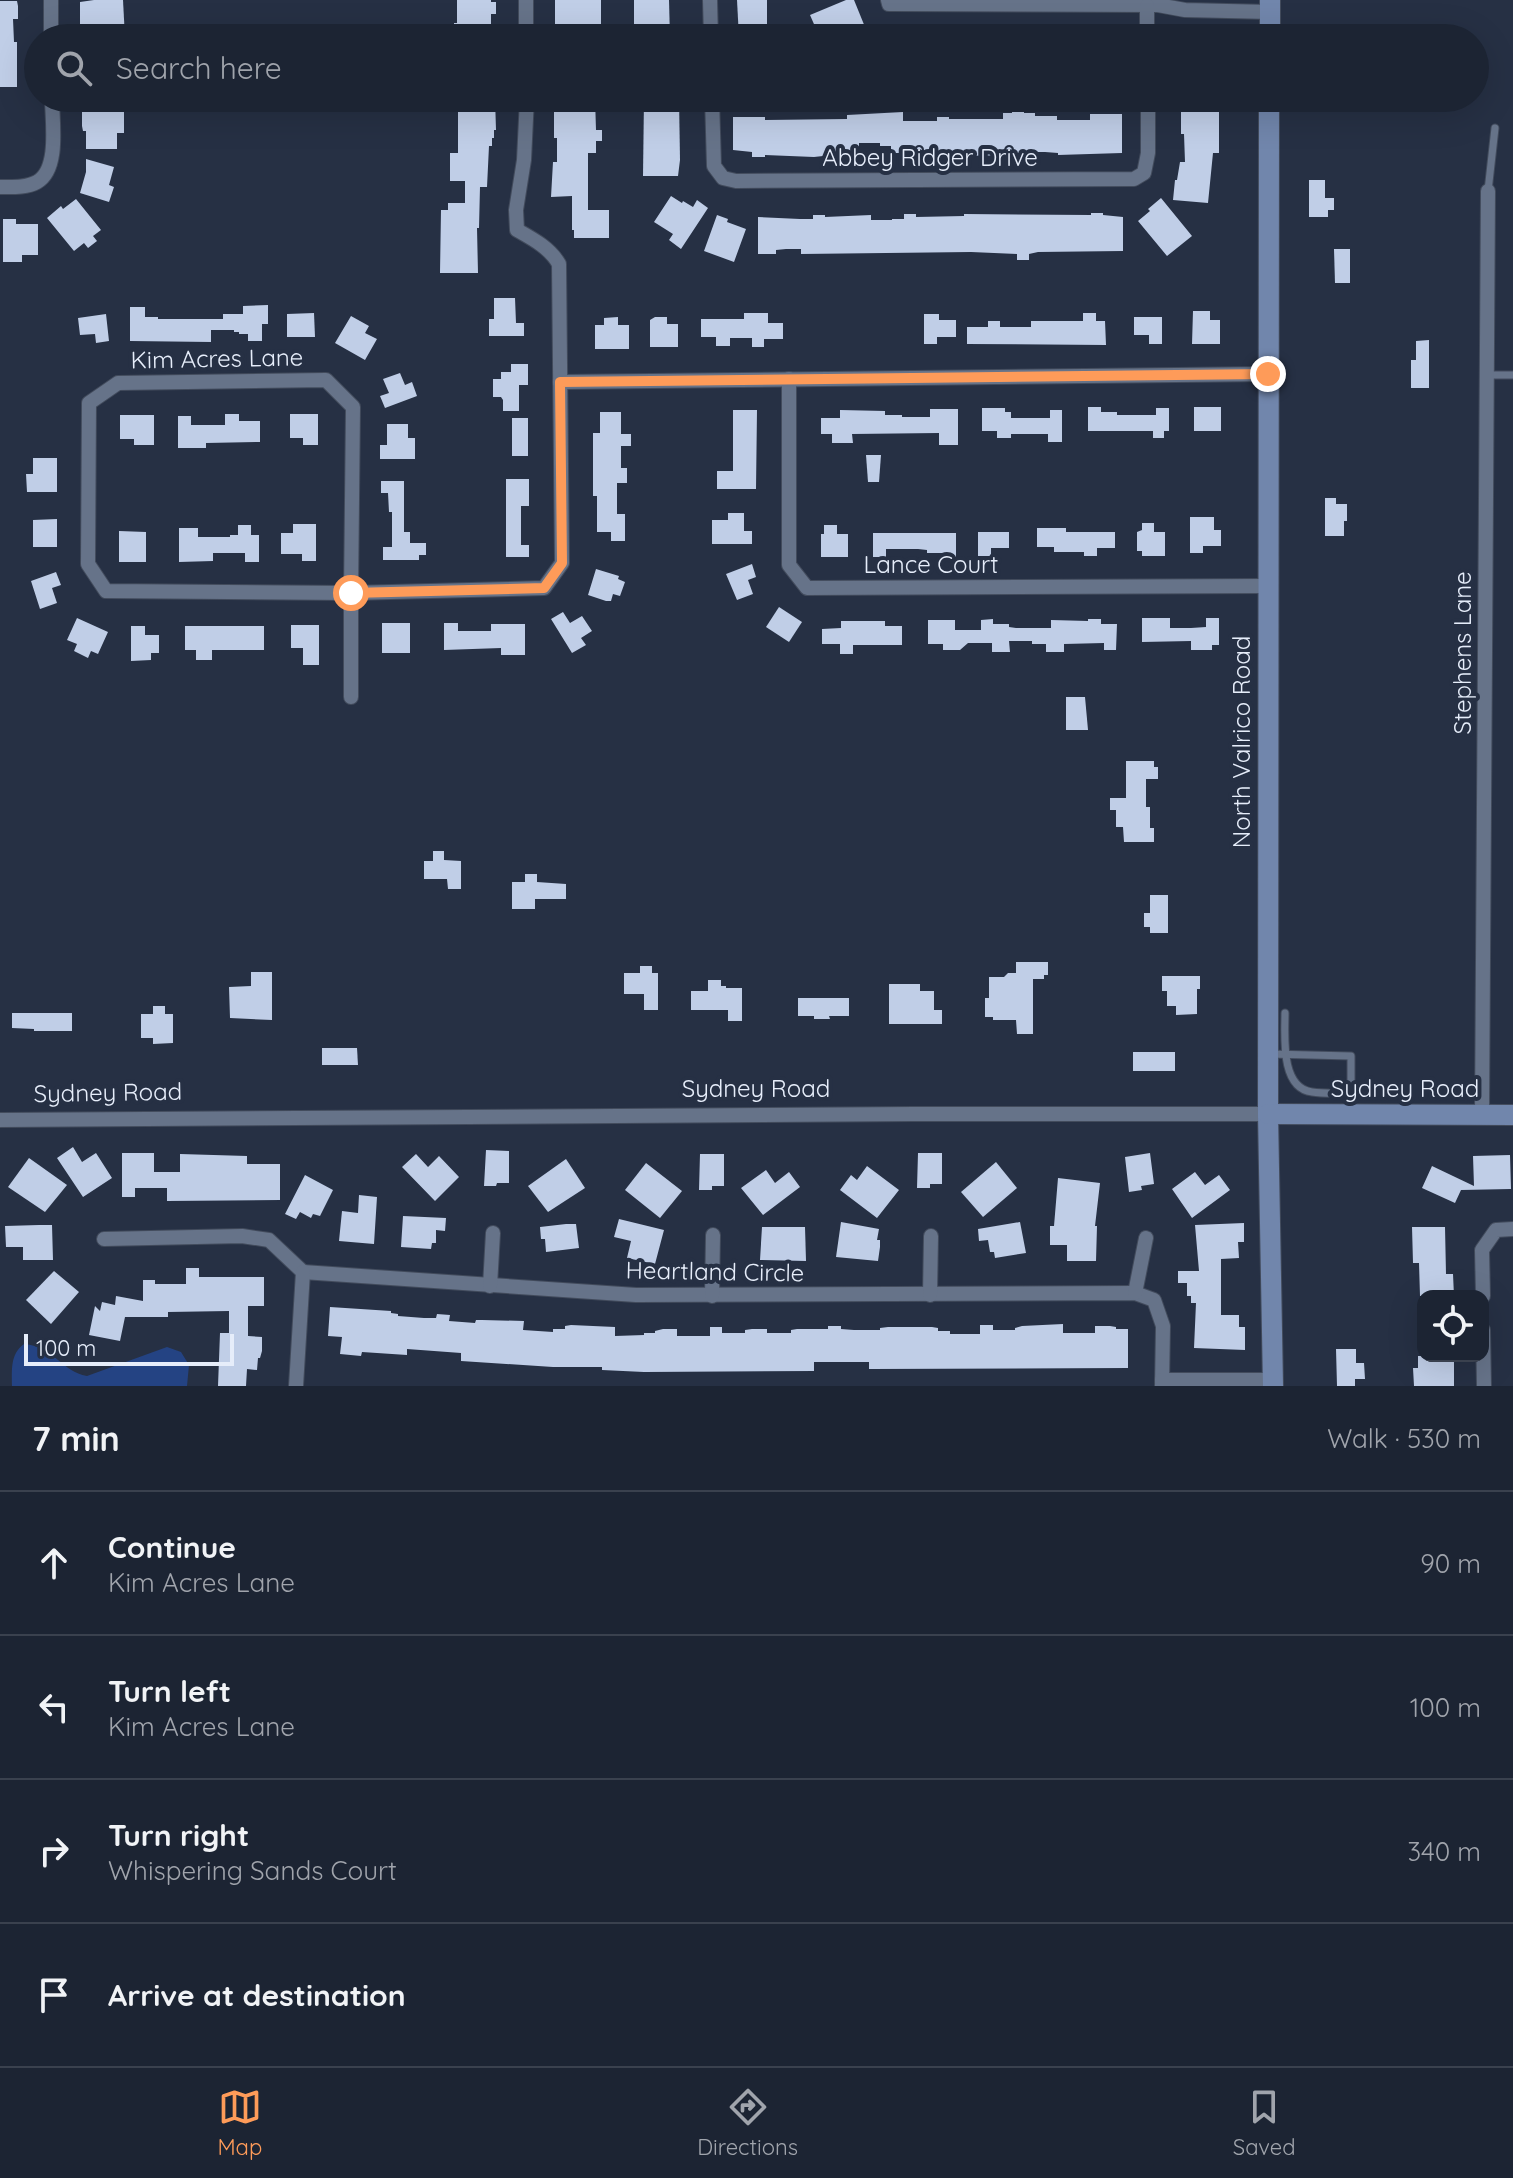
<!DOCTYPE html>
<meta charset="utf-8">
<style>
:root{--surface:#1c2433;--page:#29303f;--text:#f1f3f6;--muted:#a0a4ac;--line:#3a414e;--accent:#fe9b59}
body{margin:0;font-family:Quicksand,sans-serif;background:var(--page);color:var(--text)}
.controls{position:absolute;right:24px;bottom:24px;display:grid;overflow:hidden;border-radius:16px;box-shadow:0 8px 32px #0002}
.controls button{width:72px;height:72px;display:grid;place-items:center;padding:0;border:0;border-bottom:2px solid var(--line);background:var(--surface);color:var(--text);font:40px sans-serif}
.scale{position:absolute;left:24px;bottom:20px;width:210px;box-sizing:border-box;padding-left:8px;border:4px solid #e6edfa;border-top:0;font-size:22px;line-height:28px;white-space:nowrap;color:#e6edfa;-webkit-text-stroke:6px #263044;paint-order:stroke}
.stop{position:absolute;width:24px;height:24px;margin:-18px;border:6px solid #fe9b59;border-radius:50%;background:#fff}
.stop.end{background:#fe9b59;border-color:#fff;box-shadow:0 2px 8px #0008}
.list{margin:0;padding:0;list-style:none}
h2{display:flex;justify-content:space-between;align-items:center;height:104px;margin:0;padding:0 32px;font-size:34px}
h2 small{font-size:26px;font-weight:400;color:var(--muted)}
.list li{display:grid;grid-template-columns:52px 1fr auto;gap:24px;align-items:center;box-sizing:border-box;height:144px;padding:0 32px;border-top:2px solid var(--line)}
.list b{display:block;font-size:30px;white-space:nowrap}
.list p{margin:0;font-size:26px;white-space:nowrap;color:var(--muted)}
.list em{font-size:26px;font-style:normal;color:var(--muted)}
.icon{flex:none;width:44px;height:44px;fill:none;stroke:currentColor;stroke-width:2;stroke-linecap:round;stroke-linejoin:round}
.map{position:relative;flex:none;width:1513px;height:1386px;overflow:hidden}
.search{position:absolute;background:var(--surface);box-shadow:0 8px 32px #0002;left:24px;right:24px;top:24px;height:88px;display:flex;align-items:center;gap:20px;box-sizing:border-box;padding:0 28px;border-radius:44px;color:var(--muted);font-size:30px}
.sheet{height:680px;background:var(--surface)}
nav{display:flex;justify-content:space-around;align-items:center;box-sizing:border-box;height:112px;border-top:2px solid var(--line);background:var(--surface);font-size:22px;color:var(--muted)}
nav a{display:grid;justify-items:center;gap:4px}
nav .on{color:var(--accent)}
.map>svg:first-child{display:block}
.water{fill:#244383}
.building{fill:#c0cee7}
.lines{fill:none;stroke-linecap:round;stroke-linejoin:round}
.lane-casing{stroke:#424b5c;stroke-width:9}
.street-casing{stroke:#424b5c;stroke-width:16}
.secondary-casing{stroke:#424b5c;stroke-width:22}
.lane{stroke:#667389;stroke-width:7}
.street{stroke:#667389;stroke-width:14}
.secondary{stroke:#7186ac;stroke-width:20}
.route{stroke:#fe9b59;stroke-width:10}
.labels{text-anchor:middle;stroke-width:8;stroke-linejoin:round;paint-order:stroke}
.street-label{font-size:24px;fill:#e6edfa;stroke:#263044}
</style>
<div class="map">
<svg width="1513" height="1386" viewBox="0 0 1513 1386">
<rect width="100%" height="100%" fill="#263044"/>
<!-- water -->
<path class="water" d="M24,1344C55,1347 62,1372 87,1376L167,1347L181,1352L189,1365L187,1386H12C12,1370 10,1354 24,1344Z"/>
<!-- building -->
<g class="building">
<path d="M94,0H123L125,38L80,37V2Z"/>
<path d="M457,0H491V2H496V14H491V38H459V35H454V23H457Z"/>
<rect x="555" y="0" width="46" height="30"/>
<path d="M634,0H669L670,38H634Z"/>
<path d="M737,0H767V38H739Z"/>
<path d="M846,0H854L865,27L838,38H820L810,15Z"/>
<path d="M0,1H17L18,6V19H13L14,42H17V87H0Z"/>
<path d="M82,98H124V133H117V149H86V131H83L82,126Z"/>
<path d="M458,98H495L496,130H494V138H492V146H489L487,187H480L479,228H477L478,273H440L441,210H448V203H465V181H450V153H458Z"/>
<path d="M562,98H595L596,130H602V141H596V153H588V210H609V238H574V230H572V196L551,197L553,162H557V138H554V100H562Z"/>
<path d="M644,98H679L680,160L678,176H643Z"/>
<path d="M1184,98H1219V153H1213L1208,203L1173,200L1175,180H1177L1180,162H1185L1184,134H1181V100H1184Z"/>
<path d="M1012,106H1024V113H1035V116H1057V120H1090V114H1122V153L1058,155V153L1045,152H1020V155L958,156V154H936V156H911V153H891V146H880V143H859V152L814,157L765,155V157H752V152L733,150V117H765V120L847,119V115L903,112V121H937V117H949V119H1003V113H1012Z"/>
<path d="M86,159L114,167L109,185L114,187L109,202L80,193L86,172Z"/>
<path d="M1309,180H1325V198H1334V210H1328V217H1309Z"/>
<path d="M671,196L682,203L683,201L693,207L697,200L708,208L681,249L669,240L673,234L654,222Z"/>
<path d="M1161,198L1192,236L1167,256L1138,221L1150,211L1148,209Z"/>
<path d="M76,199L101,230L93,236L97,241L88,248L84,243L74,251L47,218L61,206L63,209Z"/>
<path d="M1091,213H1103V215L1123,217V251L1038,252L1029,254V260H1017V254L971,252L801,254V249H786L776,250V254H758V217L800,219H813V215H825V217L871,215V220H892V219H904V214H916V217L964,216V214L1091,215Z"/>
<path d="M717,215L728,219L727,222L746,229L734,262L704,251Z"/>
<path d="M3,219H16V224H38V255H22V262H3Z"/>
<path d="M1334,249H1350V283H1335Z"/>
<path d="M494,298H515L516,323H524V336H489V319H494Z"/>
<path d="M268,305V324H262V341H248V334H239V332H234V330H211V342L130,341V307H145V317H158V319H223V314H243V306Z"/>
<path d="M1193,311H1210V320H1220V344H1192Z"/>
<path d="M314,313L315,337H287V314Z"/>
<path d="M744,313H768V323H783V339H764V347H752V338H730V346H716V337H701V319H744Z"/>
<path d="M1083,313H1096V321H1105L1106,345L967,344V327H988V321H1000V327H1031V321H1083Z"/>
<path d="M106,314L109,341L96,343L95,334L80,335L78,318Z"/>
<path d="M924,314H939V320H956V337H937V344H924Z"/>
<path d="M351,316L369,326L365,333L377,339L365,360L335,343Z"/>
<path d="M618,317V325H629V349H595V325H604V318Z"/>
<path d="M655,317H667V324H678V347H650V320Z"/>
<path d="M1134,317H1162V344H1149V335H1134Z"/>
<path d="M1429,340V388H1411V360H1416V341Z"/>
<path d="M511,364H528V385H519V411H503V400L501,397H493V379H501V372H511Z"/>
<path d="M400,373L405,385L412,382L417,396L385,408L380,396L389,393L383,379Z"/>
<path d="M1088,407H1101V412H1117V415H1156V408H1169V431H1164V438H1153V431H1088Z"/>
<rect x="1194" y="407" width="27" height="24"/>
<path d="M982,408H1005V412H1011V418H1050V410H1062V442H1048V434H1011V438H997V431H982Z"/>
<path d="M930,409H958V445H939V433L852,434L853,443H832V434H821V418H840V410L885,411V415H902V417H930Z"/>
<path d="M733,410H757L756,489H717V471H733Z"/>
<path d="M600,412H621V434H631V446H621V468H627V483H617V514H625V541H611V532H597V496H593V433H600Z"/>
<path d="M225,414H239V421H260V442L206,443V448H178V416H191V425H225Z"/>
<path d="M290,414H318V445H303V438H290Z"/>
<path d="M120,415H154V445H134V439H120Z"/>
<rect x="512" y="418" width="16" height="38"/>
<path d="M387,424H408V438H415V459H380V445H387Z"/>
<path d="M866,455H881L879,482H868Z"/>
<path d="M33,458H57V492H27L26,474H33Z"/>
<path d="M506,479H529V506H521V545H529V557H506Z"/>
<path d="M381,481H404V532H410V543H426V555H419V560H383V547H392V512H389L388,493H381Z"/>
<path d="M1325,498H1336V504H1347V521H1344V536H1325Z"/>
<path d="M728,513H744V531H752V544H712V520H728Z"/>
<path d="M1190,517H1214V530H1221V546H1203V553H1190Z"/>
<path d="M57,519V547H33V520Z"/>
<path d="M1142,523H1154V532H1165V556H1142V551H1137V532L1142,530Z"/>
<path d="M293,524H316V561H302V554H281V533H293Z"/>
<path d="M238,525H251V535H259V562H245V553H213V561L179,562V528H198V537H230V535H238Z"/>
<path d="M824,525H837V534H848V557H821V534H824Z"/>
<path d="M1037,528H1066V532H1115V548H1097V556H1084V552H1054V547H1037Z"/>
<path d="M119,531L146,532V562H119Z"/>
<path d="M978,532H1009V548H991V556H978Z"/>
<path d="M873,533H956V557H943V553H927V550L918,549H886V557H873Z"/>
<path d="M752,564L756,577L748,580L753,594L737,600L726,574Z"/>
<path d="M596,569L619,576L618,579L625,582L620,596L613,594L611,601H606L588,595Z"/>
<path d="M56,572L61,585L52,588L57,603L40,609L31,581Z"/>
<path d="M779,607L802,622L789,642L766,627Z"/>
<path d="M563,612L570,623L582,616L592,631L581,638L586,645L572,653L551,619Z"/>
<path d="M77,618L108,632L98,654L91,651L88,658L74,651L77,644L67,640Z"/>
<path d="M1142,618H1170V628H1191L1206,627V618H1219V645H1212V650H1191V641L1142,642Z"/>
<path d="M993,619V624H1009V627L1016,628H1051V620L1088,621V619H1101V624H1117L1116,650H1104V643L1064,644V652H1046V644H1032V641H1009L1010,652H992V643H968L960,650H943V644H928V620H955V630H981V620Z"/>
<path d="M841,621H885V626H902V645H853V654H840V644H822V629L841,628Z"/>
<rect x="382" y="623" width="28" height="30"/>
<path d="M444,623H458V631H491V624H525V655H501V648L444,650Z"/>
<path d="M291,625H319V665H303V648H291Z"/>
<path d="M131,626H145V635H159V653H151V660L131,661Z"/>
<path d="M185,626H264V650H212V660H196V650H185Z"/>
<path d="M1066,697H1085L1088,730H1066Z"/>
<path d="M1126,761H1154V767H1158V779H1146V807H1150V828H1154V842H1124L1123,827H1116V810H1110V798H1126Z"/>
<path d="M433,851H444V860L461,861V889H448L447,879H424V861H433Z"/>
<path d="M525,874H537V882L566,884V899H535V909H512V882H525Z"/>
<path d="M1150,895H1168V933H1150V927H1144V913H1150Z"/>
<path d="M1016,962H1048V975H1044V979H1033V1034H1017L1016,1020H993V1017H985V998H989V977H1004L1008,973H1016Z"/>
<path d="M640,966H652V973H658V1010H644V994H624V973H640Z"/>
<path d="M251,972H272V1020L230,1018L229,987L251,986Z"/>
<path d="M1162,976H1200V989H1197V1014L1176,1015V1006H1167V991H1162Z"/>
<path d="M708,980H721V986H726V988H742V1021H728V1010H691V991H708Z"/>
<path d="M889,984H920V991H934V1010H942V1024H889Z"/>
<path d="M798,998H849V1016H829L830,1019H814V1016H798Z"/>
<path d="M153,1006H165V1014H173V1043L153,1044V1038H141V1014H153Z"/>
<path d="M12,1013H72V1031H34V1029L12,1028Z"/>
<path d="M322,1048H357L358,1065H322Z"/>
<rect x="1133" y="1052" width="42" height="19"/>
<path d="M73,1147L82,1162L96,1153L112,1178L83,1197L57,1158Z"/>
<path d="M486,1150L509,1151V1183H497L496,1186H484Z"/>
<path d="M122,1153H154V1172H180V1154L247,1156V1164H280V1200L167,1201V1188H135V1197H122Z"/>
<path d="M918,1153H942V1184H930V1188H917Z"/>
<path d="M1150,1153L1154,1184L1141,1186L1142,1190L1129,1192L1125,1157Z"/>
<path d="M416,1154L428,1167L439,1156L459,1177L435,1201L402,1167Z"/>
<path d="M700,1154H724V1186H712V1190H699Z"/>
<path d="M1510,1155L1511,1189L1461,1190L1455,1203L1422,1188L1432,1166L1474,1186L1473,1156Z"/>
<path d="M29,1158L67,1185L45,1212L8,1187Z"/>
<path d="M566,1159L585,1188L548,1212L528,1186Z"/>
<path d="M996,1162L1017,1188L983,1217L961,1192Z"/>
<path d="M646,1163L682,1191L660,1218L625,1190Z"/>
<path d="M867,1166L899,1190L877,1218L840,1190L851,1175L857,1180Z"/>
<path d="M766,1170L775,1183L789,1172L800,1187L763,1215L741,1188Z"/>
<path d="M1195,1172L1205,1185L1219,1175L1230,1190L1192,1218L1172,1189Z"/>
<path d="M305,1175L333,1190L320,1216L313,1214L311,1218L300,1212L296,1219L285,1214Z"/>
<path d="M1058,1178L1100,1183L1095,1226H1097L1096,1261H1067V1245H1050V1226H1054Z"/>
<path d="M359,1195L377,1197L374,1244L339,1241L342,1211L358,1213Z"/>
<path d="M403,1216L446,1218L445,1231L436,1230V1243H432L431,1249L401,1247Z"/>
<path d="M619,1219L664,1230L655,1264L627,1258L631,1241L614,1237Z"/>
<path d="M841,1222L879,1229L877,1240H880V1247L878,1261L836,1257Z"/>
<path d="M1020,1222L1026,1253L995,1258L994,1252H990L988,1240L979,1241L978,1229Z"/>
<path d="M1244,1223V1242H1238L1239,1258L1221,1259V1315H1239V1327H1245V1350L1194,1348L1196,1303H1191V1296H1187V1283H1178V1271H1199L1195,1225Z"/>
<path d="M566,1224H576L579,1248L546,1252L545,1239H541L540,1227Z"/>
<path d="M39,1225H52L53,1260H23V1247H6L5,1226Z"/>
<path d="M762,1227H805L806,1261L760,1260Z"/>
<path d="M1412,1227H1445L1446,1274H1453L1454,1296H1420L1419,1263H1413Z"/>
<path d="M186,1268H199V1277H264V1306H248V1336L262,1337V1351L260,1358H258L257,1370L247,1369L246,1386H218L220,1333H229V1311L168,1312V1317H125L120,1341L89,1335L95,1306L100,1311L102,1302L115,1305L116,1296L143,1301V1280H155V1284H186Z"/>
<path d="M54,1271L79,1292L51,1324L26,1300Z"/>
<path d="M330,1307L391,1311V1313L398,1314V1316L424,1318H436L437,1314L450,1315L449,1321L475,1323L476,1320H482L524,1321L523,1330L553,1332V1329H565V1326L571,1325L615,1327V1336L644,1335V1333H655V1331L663,1329H677V1336H710V1327H722V1333H745V1330L752,1329H767V1333H791V1330L797,1329H828V1326H841V1329L854,1330H880V1328L888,1327H932L938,1328V1331H950V1334H980V1325H993V1330H1015V1328L1022,1326L1063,1324V1333H1095V1326H1110L1116,1327V1329H1128V1368L869,1369V1362H814V1371L644,1372L602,1370V1367H553L461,1361V1353L407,1349V1355L362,1352L361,1356L340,1354L342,1337L328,1336Z"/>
<path d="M1336,1349H1356V1363H1364L1365,1379H1355V1386H1337Z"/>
<path d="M1418,1356H1454V1386H1414L1413,1368H1418Z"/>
</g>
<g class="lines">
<!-- lane casing -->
<g class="lane-casing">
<g id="lane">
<path d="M1488,191L1495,128"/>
<path d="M1487,375H1513"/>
<path d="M1285,1013C1285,1036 1280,1088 1312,1092C1324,1094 1339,1093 1351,1093"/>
<path d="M1270,1054L1351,1056V1111"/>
</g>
</g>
<!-- street casing -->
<g class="street-casing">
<g id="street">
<path d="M51,0V38"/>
<path d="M526,0V38"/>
<path d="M710,0L711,38"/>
<path d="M888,0L889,4L1158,5L1185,10L1270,12"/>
<path d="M1147,6V38"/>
<path d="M712,98L714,166L723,178L736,181L1134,179L1144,173L1148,153V98"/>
<path d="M0,187C12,187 26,188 37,182C60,169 52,121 52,98"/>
<path d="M789,379V565L807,588L1268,586"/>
<path d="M326,380L353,407L351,593L106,591L88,564L89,403L118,383Z"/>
<path d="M560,382L1268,374"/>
<path d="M351,697V593L544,588L562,563L559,264C550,248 533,239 517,230L516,210L524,160L527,98"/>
<path d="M1482,1115L1488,191"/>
<path d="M0,1120L914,1114H1268"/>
<path d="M104,1239L242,1236L269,1240L303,1272"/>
<path d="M303,1272L636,1295L1135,1293L1154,1300L1163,1326L1162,1386"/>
<path d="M490,1286L493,1233"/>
<path d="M1135,1293L1146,1238"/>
<path d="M930,1295L931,1236"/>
<path d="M712,1296L713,1235"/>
<path d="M1483,1296L1482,1250L1496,1230L1513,1229"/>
<path d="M1483,1330L1484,1386"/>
<path d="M1162,1380H1273"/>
<path d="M296,1386L303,1272"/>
</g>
</g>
<!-- secondary casing -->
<g class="secondary-casing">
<g id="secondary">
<path d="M1270,38V0"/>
<path d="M1269,98L1268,1114L1273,1386"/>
<path d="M1268,1114L1513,1115"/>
</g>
</g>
<!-- lane -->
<use href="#lane" class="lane"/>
<!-- street -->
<use href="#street" class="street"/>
<!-- secondary -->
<use href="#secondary" class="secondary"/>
</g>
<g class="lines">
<!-- route -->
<path class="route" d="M351,593L544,588L562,563L560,382L1268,374"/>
</g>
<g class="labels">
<!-- street labels -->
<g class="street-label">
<text x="930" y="166">Abbey Ridger Drive</text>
<text transform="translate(217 359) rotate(-1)" y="8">Kim Acres Lane</text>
<text x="931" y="573">Lance Court</text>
<text transform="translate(1463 653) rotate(-90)" y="8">Stephens Lane</text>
<text transform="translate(1242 742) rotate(-90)" y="8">North Valrico Road</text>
<text x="756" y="1097">Sydney Road</text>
<text x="1405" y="1097">Sydney Road</text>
<text transform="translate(108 1093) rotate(-1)" y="8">Sydney Road</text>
<text transform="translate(715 1272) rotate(1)" y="8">Heartland Circle</text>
</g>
</g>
</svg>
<div class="controls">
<button><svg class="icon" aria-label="locate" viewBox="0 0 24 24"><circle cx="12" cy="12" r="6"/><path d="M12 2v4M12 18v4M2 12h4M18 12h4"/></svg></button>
</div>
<div class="scale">100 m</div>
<div class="stop" style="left:351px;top:593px"></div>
<div class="stop end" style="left:1268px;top:374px"></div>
<div class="search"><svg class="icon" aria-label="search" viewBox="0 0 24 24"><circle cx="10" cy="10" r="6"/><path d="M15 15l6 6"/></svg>Search here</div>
</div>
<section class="sheet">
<h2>7 min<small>Walk · 530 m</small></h2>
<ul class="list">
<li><svg class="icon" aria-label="ahead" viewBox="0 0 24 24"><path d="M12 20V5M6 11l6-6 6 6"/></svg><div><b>Continue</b><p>Kim Acres Lane</p></div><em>90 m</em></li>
<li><svg class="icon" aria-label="left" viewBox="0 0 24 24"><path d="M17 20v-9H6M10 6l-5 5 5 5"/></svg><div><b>Turn left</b><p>Kim Acres Lane</p></div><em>100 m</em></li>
<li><svg class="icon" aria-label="right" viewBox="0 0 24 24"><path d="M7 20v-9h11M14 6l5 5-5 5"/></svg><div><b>Turn right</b><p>Whispering Sands Court</p></div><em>340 m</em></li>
<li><svg class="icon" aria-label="arrive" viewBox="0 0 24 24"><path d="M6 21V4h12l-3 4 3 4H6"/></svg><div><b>Arrive at destination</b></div></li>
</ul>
</section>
<nav>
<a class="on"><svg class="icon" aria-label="map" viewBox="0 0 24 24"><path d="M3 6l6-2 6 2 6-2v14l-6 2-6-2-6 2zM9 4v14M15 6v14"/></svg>Map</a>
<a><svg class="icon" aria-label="directions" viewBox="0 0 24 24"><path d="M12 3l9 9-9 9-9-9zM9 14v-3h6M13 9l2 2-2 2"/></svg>Directions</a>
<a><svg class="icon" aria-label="saved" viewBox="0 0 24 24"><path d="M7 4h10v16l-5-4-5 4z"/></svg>Saved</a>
</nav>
